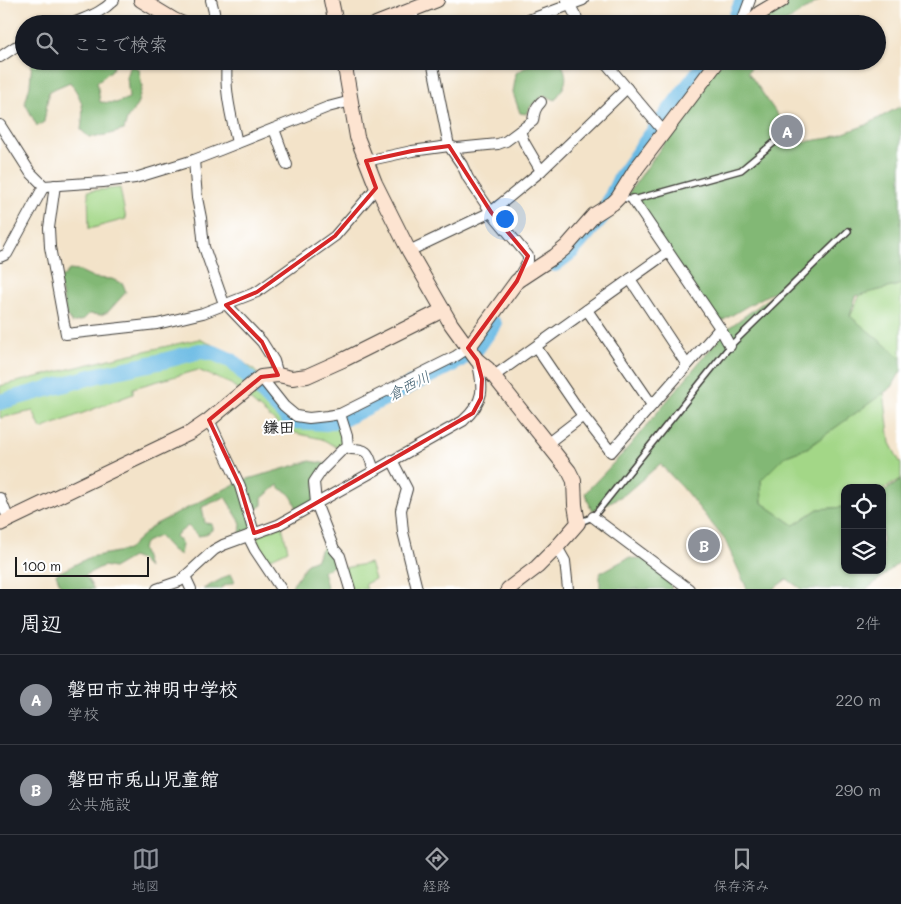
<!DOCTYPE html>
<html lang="ja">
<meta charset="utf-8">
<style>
:root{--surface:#171b24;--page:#20242c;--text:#f1f3f6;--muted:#9ea1a6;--line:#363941;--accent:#8c9099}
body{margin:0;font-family:Mali,"Klee One",sans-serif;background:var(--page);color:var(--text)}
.controls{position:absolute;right:15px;bottom:15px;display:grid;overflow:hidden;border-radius:10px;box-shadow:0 1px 4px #0004}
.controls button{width:45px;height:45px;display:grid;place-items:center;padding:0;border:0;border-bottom:1px solid var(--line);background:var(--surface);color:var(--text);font:25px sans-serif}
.scale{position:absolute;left:15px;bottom:12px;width:134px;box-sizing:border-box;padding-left:5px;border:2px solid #1c1c1c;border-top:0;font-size:14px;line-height:18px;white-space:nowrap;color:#1c1c1c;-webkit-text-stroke:4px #fff;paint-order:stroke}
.you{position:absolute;left:504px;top:218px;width:18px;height:18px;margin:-12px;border:4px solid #fff;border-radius:50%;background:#1a73e8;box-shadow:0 0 0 8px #1a73e833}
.badge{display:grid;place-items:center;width:32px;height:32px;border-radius:50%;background:var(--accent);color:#fff;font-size:16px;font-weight:700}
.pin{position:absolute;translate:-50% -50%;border:2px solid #fff;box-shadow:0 1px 5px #0006}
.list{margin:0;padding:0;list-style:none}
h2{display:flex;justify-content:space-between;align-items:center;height:65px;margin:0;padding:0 20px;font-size:21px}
h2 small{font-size:16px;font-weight:400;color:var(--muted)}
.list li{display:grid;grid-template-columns:32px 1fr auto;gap:15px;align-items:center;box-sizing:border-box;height:90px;padding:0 20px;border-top:1px solid var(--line)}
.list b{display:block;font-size:19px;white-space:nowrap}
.list p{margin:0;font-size:16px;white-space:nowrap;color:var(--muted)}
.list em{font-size:16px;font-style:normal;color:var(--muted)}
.icon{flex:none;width:28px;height:28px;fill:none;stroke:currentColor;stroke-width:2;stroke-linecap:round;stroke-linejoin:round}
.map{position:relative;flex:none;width:901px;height:589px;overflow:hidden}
.search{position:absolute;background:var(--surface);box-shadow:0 1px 4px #0004;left:15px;right:15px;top:15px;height:55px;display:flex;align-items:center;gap:12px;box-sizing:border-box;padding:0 18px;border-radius:28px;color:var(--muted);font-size:19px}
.sheet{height:245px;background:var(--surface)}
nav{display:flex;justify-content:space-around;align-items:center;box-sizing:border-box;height:70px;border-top:1px solid var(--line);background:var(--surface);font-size:14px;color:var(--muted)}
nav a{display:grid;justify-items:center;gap:2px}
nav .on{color:var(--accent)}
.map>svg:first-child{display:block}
.green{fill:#a3d787;stroke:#607a52}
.forest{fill:#82b874;stroke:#4f6a48}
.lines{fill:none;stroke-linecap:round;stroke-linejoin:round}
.river{stroke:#69bae4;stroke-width:16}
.lane-casing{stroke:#3c3a36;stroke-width:8}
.street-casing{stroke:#3c3a36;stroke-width:12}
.secondary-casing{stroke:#3c3a36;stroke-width:16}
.lane{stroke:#fff;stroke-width:5}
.street{stroke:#fff;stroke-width:10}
.secondary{stroke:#fde4d1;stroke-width:14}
.marked{fill:none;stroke:#d62828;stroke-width:4;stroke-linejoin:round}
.labels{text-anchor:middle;stroke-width:4;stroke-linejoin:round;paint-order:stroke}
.water-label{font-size:15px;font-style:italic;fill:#3b5b6c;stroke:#fff}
.quarter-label{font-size:16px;font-weight:bold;fill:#1c1c1c;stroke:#fff}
</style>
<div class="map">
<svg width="901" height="589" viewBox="0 0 901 589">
<rect width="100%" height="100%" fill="#fff"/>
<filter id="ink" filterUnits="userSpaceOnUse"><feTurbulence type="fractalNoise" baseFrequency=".02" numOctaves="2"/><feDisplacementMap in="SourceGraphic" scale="10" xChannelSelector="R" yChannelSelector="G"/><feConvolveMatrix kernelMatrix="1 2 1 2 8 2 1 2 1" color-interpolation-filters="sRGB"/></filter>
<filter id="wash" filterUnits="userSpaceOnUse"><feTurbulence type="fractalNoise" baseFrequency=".0096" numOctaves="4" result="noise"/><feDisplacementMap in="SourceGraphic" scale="20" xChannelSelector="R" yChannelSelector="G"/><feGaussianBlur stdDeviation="1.12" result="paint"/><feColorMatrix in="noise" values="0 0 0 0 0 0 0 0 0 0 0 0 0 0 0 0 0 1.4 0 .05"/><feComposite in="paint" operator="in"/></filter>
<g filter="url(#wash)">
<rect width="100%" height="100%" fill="#f3e3c9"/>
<!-- green -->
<g class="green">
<path d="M120,188L126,219L89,229L88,191Z"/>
<path d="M901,284V358L850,317L860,295L895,286Z"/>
<path d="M199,339L227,351L253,369L290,411L296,416L340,414L347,436L342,450L322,439L286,431L231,384L198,370L133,388V394L41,429L33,411L0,418V386L118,357Z"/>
<path d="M884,392L890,443L901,464V479L882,490V488H845V507L818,509L794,525L762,503L761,480L784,457L807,448Z"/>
<path d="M282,526L288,550L263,562L257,544V535Z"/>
<path d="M370,563L375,579L365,584L367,589H350L344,568Z"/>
</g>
<!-- forest -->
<g class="forest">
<path d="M787,0H820L783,24H753Z"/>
<path d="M32,61H115L116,63L111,71L97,82L100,102L116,103L129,98L127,77L131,65L139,69L142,87L137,105L127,119L124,130L106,135L89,137L81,130C84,107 84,102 70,82L49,91L44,122L37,126L25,103L30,85Z"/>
<path d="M536,61H560C570,78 566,85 555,100L544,95L531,106L526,114L520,113L513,93L516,73Z"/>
<path d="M718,61H755L748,72L797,143L830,138L866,125L901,106V284L895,286L856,296L850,316L901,358V371L892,387L807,448L784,457L761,480L762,503L794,525L818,509L845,507V570H882V493L901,480V561L870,587L866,589H801L787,579L773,589H747L725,540L683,488L660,464L624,495L592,511L585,493L625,451L727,329L790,283L749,305L717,324L658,236L627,195C659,152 689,107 718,61Z"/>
<path d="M69,270L80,271L95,278L112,279L123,284L126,292L108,312L101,315L89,314L83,320L72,323L66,314L59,279L64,276Z"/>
<path d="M310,461L328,464L315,482L316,503L297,509C295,504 293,497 288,493C284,490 281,490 278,485L262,498V505L254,511L245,500L254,531L240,535L241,523L225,497L202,507L205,523L212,524V530L205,535L198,536L188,526L175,536L182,544L180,555L172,550L159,536L146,542L142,548L148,568L140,560L132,557L113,568L103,566L85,575L94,589H62L56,574L90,557L128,550L134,543L154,525L241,481Z"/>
<path d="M329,542L350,589H340L343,575L336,565L323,571L327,587L326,589H290L307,563L317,559L320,550Z"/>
<path d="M628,558L643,559L666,571L672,589H600V573Z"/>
<path d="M231,574L235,582L222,587L220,589H203Z"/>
</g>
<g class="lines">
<!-- river -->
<g class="river">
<path d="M733,24L743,0"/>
<path d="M555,264L572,251L603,215L621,177L645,143L707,61"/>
<path d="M0,402L98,375L163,361L200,351L214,353L232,361L287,417L296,421L326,423L343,419L456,362L477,348L494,324"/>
</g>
</g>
</g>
<g filter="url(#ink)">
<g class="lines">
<!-- lane casing -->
<g class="lane-casing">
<g id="lane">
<path d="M621,198L633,200L741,170L793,127"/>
<path d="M578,523L593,517L730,346L848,231"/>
</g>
</g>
<!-- street casing -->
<g class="street-casing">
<g id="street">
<path d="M211,0L217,24"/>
<path d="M567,0L580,24"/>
<path d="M411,11L416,24"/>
<path d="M71,24C89,16 100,14 114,0"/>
<path d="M518,24L583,0"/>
<path d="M741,24L750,0"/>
<path d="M0,57L15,47L24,44"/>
<path d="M227,61C224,90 231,115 237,143"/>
<path d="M432,61L449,146L462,165L468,178L491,212L528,256V261L517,280"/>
<path d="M604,61L664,132"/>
<path d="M0,125L30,172L44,186"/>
<path d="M274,129L287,165"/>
<path d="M520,131L524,142L541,171"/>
<path d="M194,160L197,198L201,218L204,247L223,301L262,342L274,361L278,375"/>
<path d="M366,161L412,151L449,146L457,148L498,144L506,141L533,121C534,113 535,108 541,102"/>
<path d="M55,185L49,228L50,247L66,334L157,324L203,313L257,292L335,236L377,187"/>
<path d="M44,186L103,182L135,178L194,160L220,150L328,107L351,101"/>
<path d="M633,200L720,328L730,346"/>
<path d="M409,251L491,212L541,171L627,88"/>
<path d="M0,257L7,254L44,186"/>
<path d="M630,279L687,365"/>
<path d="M587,310L652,405"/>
<path d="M536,347L583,416L611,452L720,328"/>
<path d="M494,376L668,252"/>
<path d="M261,377L284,406L296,416L309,418L327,416L340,414L456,356L468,348"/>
<path d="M340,414L347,436L348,446L342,450L322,470L314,482L316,503L334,549L340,556L350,589"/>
<path d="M209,420L240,486L254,533"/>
<path d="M548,443L583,416"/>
<path d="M348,446L351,449C370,449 368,454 374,470"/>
<path d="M392,460L407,489L401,510L403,532L417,589"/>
<path d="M0,498L9,520"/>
<path d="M593,517L689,589"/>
<path d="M248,536L255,550L281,589"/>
<path d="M557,547L565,561L568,589"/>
<path d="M185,576L191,589"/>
<path d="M157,589L180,581L214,550L223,545L278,525L463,421C485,401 484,388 477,360"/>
</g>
</g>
<!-- secondary casing -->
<g class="secondary-casing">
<g id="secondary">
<path d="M141,0L174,20L183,24"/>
<path d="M331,0L336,24"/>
<path d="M376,24L437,0"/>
<path d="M749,24L760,13L782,0"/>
<path d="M344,61L357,137L375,183L409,251L451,324L477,360L488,369L569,471L574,481L575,505L578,523L557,547L537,567L508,589"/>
<path d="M468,348L517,281L555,256L566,247L594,215L613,203L618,198L636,169L718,61"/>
<path d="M0,524L190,433L209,420L261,377L278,375L292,378L307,376L345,359L443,310"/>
</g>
</g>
<!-- lane -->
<use href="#lane" class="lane"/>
<!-- street -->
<use href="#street" class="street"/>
<!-- secondary -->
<use href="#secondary" class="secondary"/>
</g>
</g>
<!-- marked area -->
<path class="marked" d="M449,146L491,212L528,256L517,281L468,348L477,360L482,379L481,398L473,413L278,525L254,533L240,486L209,420L261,377L278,375L262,342L226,305L257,292L335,236L376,188L366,161L412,151Z"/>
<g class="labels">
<!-- water labels -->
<g class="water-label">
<text transform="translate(409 386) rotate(-27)" y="5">倉西川</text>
</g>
<!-- quarter labels -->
<g class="quarter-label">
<text x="279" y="433">鎌田</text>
</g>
</g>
</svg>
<div class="controls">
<button><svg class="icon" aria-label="locate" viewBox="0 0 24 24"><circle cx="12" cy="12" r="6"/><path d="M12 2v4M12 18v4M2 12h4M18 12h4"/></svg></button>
<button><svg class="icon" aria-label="layers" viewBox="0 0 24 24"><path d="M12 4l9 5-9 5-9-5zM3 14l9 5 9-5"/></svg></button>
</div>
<div class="scale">100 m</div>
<div class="you"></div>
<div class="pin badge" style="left:787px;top:131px">A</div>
<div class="pin badge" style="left:704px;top:545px">B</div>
<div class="search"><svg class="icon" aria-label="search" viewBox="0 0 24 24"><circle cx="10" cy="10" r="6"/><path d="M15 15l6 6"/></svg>ここで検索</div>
</div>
<section class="sheet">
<h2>周辺<small>2件</small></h2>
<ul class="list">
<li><span class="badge">A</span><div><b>磐田市立神明中学校</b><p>学校</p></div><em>220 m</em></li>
<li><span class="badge">B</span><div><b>磐田市兎山児童館</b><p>公共施設</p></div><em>290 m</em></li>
</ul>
</section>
<nav>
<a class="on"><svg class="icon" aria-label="map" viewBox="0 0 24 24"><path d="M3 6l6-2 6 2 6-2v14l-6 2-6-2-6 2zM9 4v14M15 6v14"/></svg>地図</a>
<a><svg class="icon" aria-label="directions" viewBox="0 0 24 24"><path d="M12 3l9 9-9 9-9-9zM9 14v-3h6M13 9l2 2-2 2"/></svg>経路</a>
<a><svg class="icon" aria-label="saved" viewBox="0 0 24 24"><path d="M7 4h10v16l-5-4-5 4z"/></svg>保存済み</a>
</nav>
